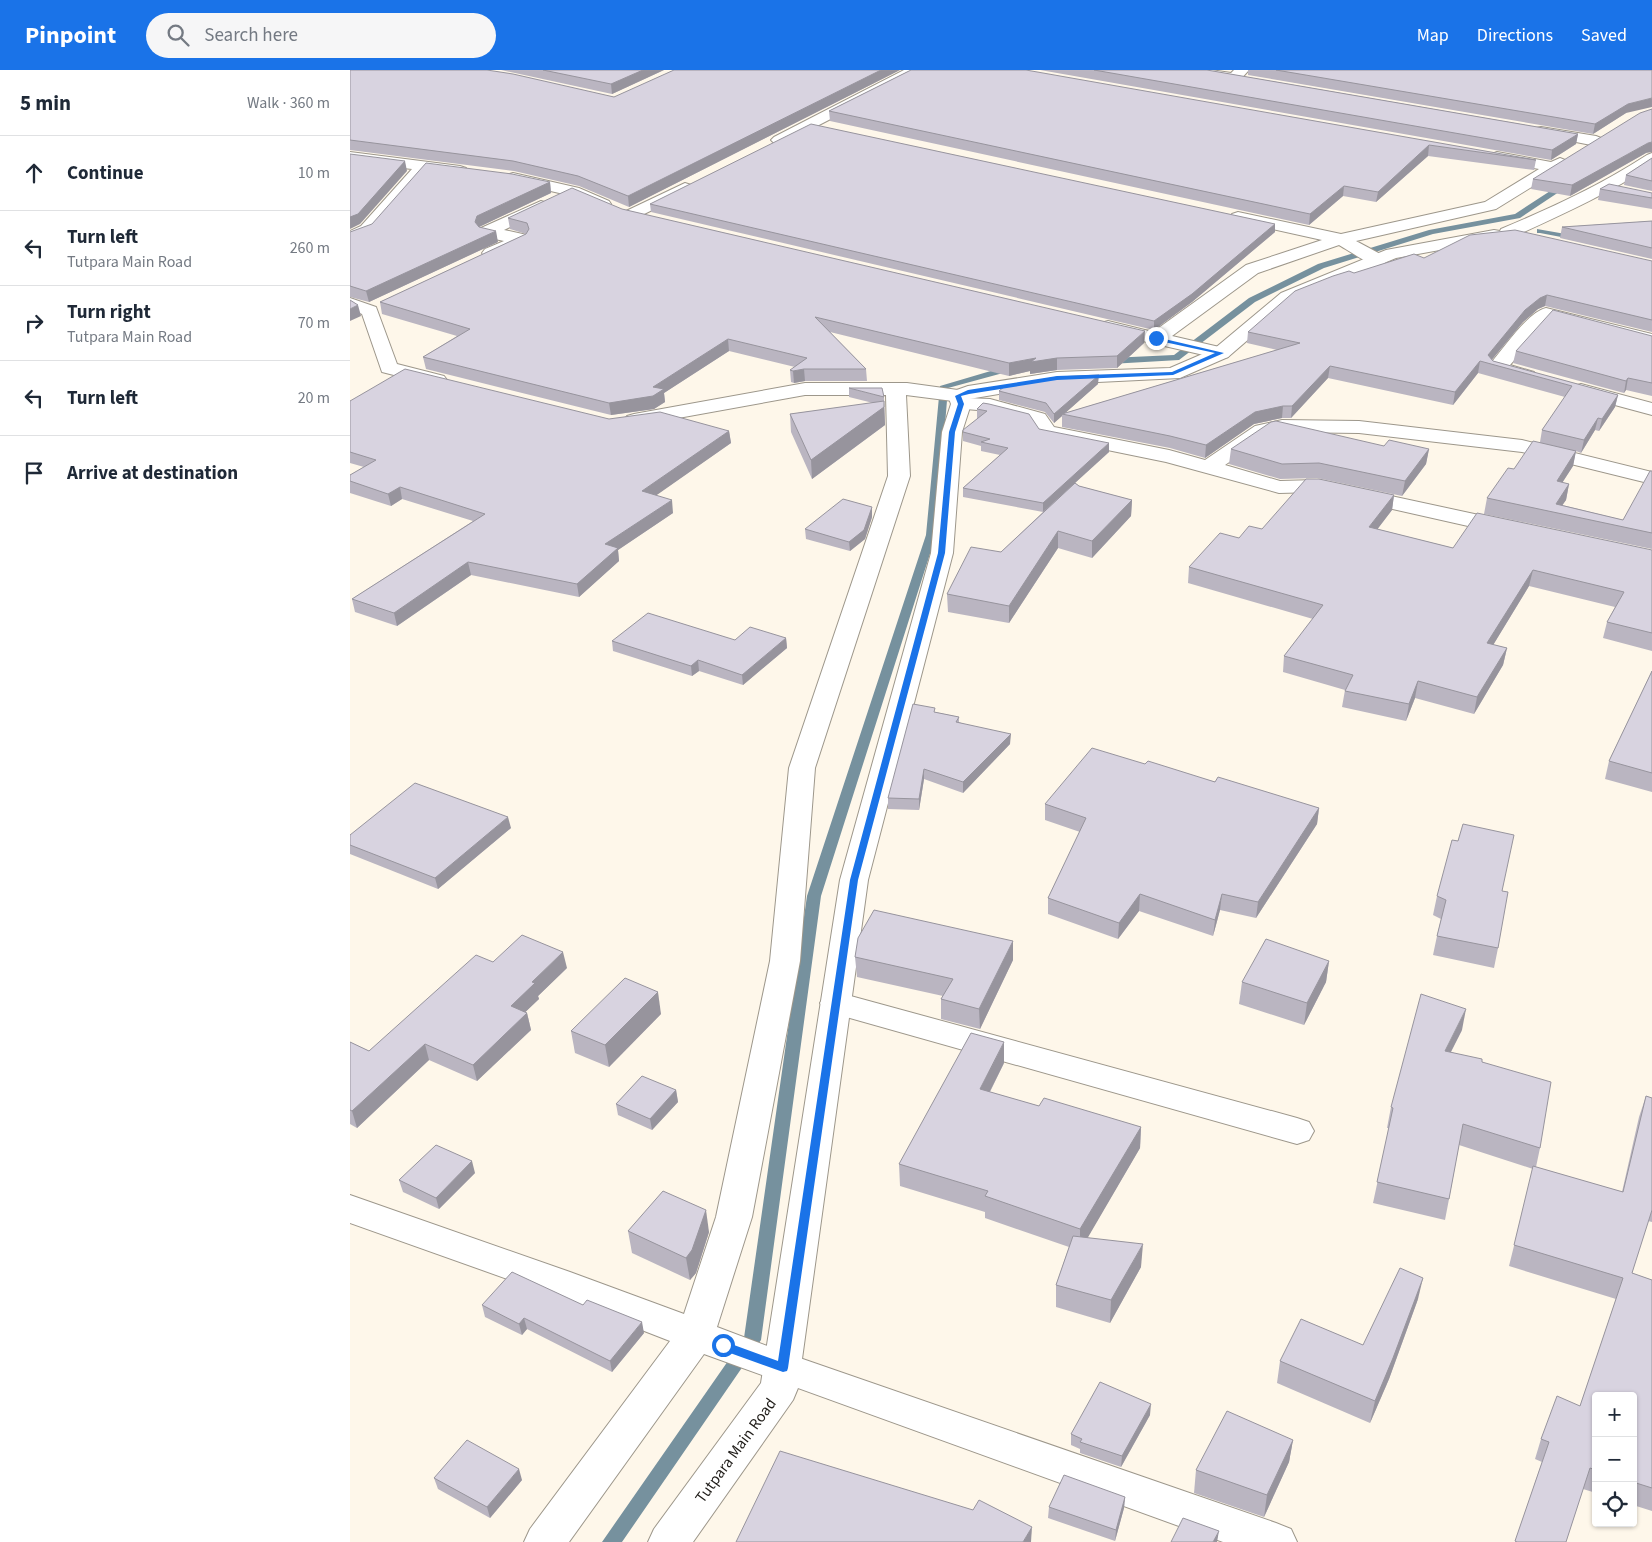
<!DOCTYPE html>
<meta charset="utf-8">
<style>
:root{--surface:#fff;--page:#f6f6f7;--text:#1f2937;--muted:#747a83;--line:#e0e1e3;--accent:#1a73e8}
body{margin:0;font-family:"Source Sans 3",sans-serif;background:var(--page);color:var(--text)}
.controls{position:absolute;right:15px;bottom:15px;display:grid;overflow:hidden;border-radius:5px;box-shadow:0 1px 4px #0004}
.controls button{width:45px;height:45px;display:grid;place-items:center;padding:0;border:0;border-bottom:1px solid var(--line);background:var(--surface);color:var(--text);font:25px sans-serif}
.stop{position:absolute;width:15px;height:15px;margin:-11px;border:4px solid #1a73e8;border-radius:50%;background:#fff}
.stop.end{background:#1a73e8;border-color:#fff;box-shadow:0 1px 5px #0008}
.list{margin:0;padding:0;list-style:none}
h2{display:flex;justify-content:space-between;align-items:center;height:65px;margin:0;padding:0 20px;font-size:21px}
h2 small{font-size:16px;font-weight:400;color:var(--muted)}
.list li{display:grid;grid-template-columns:32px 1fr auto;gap:15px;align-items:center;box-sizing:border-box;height:75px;padding:0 20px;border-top:1px solid var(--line)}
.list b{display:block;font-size:19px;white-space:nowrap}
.list p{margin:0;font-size:16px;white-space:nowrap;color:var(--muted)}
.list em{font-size:16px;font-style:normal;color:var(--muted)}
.icon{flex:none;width:28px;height:28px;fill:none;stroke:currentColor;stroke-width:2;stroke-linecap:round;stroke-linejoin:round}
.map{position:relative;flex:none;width:1302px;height:1472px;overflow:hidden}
header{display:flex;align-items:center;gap:30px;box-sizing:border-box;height:70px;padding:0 25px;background:var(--accent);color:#fff}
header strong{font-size:24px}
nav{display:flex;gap:28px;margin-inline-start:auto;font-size:18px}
.search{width:350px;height:45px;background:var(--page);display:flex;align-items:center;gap:12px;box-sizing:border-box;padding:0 18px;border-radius:28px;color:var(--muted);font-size:19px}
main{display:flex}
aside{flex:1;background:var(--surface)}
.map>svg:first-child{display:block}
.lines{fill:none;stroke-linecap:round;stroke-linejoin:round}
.stream{fill:#76919e;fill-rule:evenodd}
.minor-casing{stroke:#9d978b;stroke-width:2}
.tertiary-casing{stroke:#9d978b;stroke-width:2}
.minor{fill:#fff;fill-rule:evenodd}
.tertiary{fill:#fff;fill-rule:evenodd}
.wall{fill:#bab5c1}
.shaded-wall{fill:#97949d}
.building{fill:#d8d3e0;stroke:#97949d}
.route{fill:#1a73e8}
.labels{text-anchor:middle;stroke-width:4.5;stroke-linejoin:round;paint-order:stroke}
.street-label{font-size:16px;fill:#1f1c18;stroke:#fff}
</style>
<header>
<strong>Pinpoint</strong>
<div class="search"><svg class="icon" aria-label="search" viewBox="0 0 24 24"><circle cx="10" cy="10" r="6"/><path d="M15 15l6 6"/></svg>Search here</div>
<nav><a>Map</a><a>Directions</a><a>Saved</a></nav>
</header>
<main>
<aside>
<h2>5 min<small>Walk · 360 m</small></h2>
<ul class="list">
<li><svg class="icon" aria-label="ahead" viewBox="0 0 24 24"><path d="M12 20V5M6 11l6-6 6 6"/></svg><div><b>Continue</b></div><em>10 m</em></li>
<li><svg class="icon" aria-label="left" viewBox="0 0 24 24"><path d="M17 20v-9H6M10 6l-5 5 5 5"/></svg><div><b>Turn left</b><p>Tutpara Main Road</p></div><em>260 m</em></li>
<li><svg class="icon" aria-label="right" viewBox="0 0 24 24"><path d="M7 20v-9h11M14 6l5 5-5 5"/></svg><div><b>Turn right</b><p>Tutpara Main Road</p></div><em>70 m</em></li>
<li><svg class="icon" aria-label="left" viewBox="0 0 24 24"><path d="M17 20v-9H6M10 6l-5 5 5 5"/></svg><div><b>Turn left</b></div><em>20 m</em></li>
<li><svg class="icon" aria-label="arrive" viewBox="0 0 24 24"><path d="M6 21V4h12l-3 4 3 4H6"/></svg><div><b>Arrive at destination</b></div></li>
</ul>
</aside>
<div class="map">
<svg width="1302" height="1472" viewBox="0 0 1302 1472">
<rect width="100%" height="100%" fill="#fef7ea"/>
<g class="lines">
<!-- stream -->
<g class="stream">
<path d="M1214,112L1221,114L1170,148L1083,164L974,198L905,232L829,290L760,294L756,291L760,288L824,285L899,228L968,194L1079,160L1165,144Z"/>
<path d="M1187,159L1227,166L1231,168L1227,170L1190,163H1187Z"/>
<path d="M661,295L664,296V300L598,318L586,465L471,826L411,1270L272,1472H252L394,1268L457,826L576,465L590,316Z"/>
</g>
<!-- minor casing -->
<g class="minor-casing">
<g id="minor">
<path d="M554,0H572L570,3L434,73H424L421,70L424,67Z"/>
<path d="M829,0H861L881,3L884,0H899L889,11L884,12L836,4Z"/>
<path d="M1191,57L1246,66L1251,68L1254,71L1251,74L1246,76L1186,64L1184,61L1186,58Z"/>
<path d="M0,82L110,96L116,98L118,101L116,104L110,106L77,101L23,164L0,172V161L11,156L62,99L0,92Z"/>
<path d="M1147,82L1201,92L1210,88L1215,90L1218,93L1209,100L1146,139L1006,171L1034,186L1037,190L1034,194C1019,197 1002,182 989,175L908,203L822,266L878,279L881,283L878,287L871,289L758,263L751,261L749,257L751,253L758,251L803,262L896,195L972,170L882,150L880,147L882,144L888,142L991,164L1135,132L1189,99L1142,90L1139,87L1142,84Z"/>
<path d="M1302,83V95C1258,124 1211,145 1163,167H1151L1149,163L1151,159C1203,137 1249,116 1297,85Z"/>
<path d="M163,103L229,118L259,131L261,134L259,137L253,139L218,125L157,111L155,108L157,105Z"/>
<path d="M335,113L341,115L343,118L341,121L286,148H274L272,145L274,142Z"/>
<path d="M191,131L197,133L199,136L197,139L154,160L177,165L179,169L177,173C165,178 149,190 135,187L132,183L135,179L154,171L131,166L129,162L131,158Z"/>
<path d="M0,228L26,237L47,294L94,306L97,310L94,314L87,316L32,302L12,244L0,239Z"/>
<path d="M1196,238L1302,264V276L1200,249L1160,295L1184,302L1187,306L1184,310L1177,312L1141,301L1138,297L1141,293C1154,278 1178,242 1196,238Z"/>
<path d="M455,313H557L608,320L615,322L618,326L616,328L640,329L695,344L704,357L819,380L855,390L905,356L932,350L1009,351L1172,370L1302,402V414L1172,382L1009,363L932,362L919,365L875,395L930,411L967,410L1166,453L1169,458L1166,463L1158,465L967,422L929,423L816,392L689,366L680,352L639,341L604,338L601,334L603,331L556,325L560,406L465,698L450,891L402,1147L367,1257L444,1286L926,1453L941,1459L947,1472H873L354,1284L219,1472H174L180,1459L320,1271L194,1222L0,1153V1125L220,1202L334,1244L366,1147L420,891L439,698L538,406L536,325H455L284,356L277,354L274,350L277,346L284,344Z"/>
<path d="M1231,314L1302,333V345L1224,324L1221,320L1224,316Z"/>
<path d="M486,922L947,1048L959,1052L964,1061L959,1070L947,1074L475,941L470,933L475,925Z"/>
</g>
</g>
<!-- tertiary casing -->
<g class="tertiary-casing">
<path id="tertiary" d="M1144,160L1150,161L1152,165L1150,169L1046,188L943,231L878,287L830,308L707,314L619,329L621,334L612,362L603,483L518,810L448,1318L443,1330L343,1472H298L304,1459L411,1313L490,810L581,483L592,362L601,334L598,326L601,322L618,316L707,302L820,298L864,279L931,223L1036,180Z"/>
</g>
<!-- minor -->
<use href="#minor" class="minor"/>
<!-- tertiary -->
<use href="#tertiary" class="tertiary"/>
</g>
<!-- wall -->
<g class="wall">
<path d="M0,0L264,27L345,0H550L279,137L229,116L164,101L0,80Z"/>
<path d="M151,0H314L262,24Z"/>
<path d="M561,0L1186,90L1184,100L1078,86L1026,132L993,126L959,155L480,51L479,41Z"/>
<path d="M690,0H857L1228,64L1226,74L1201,90Z"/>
<path d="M898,0H1302L1276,43L1243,64L898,5Z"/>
<path d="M1296,83L1220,126L1181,119L1183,109Z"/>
<path d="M1302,88V121L1274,115L1276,105Z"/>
<path d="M200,112L201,123L129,157L148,172L19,232L0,227V162Z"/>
<path d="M1250,119L1302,123V139L1248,130Z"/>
<path d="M300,134L925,162L842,232L804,260L301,142Z"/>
<path d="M272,139L794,273L767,298L707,300L680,304V301L659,306L480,262L516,299L517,311H455L444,313L441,312L440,300L445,297L379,281L314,323L315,332L304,339L261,345L76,299L73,287L107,266L32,244L30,232L176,164L160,159L158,148Z"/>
<path d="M1302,151V189L1210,168L1212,157Z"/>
<path d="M1074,188L1302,191V262L1195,236L1188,239L1173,252L1142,290L1143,291L1268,325L1265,337L1249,361L1245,360L1231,383L1226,381L1223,396L1212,413L1219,414L1216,430L1212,435L1273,450L1302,401V479L1134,444L1137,428L1190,372L1192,360L1215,327L1128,303L1103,335L978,308L941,348H932L904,354L855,388L820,378L712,357V346L704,353L695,342L649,330V321L748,314L715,343L927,280L897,273L898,262L1004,203Z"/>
<path d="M1302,266V326L1276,320L1274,323L1163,293L1166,281Z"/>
<path d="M499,318L534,327L535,355L462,409L441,362L440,344L523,333L499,327Z"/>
<path d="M0,331L259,349L379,361L381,373L306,425L323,443L268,480L269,491L229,527L121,505L47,556L5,542L2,529L123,451L52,429L41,436L0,423V405L14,397L0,393Z"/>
<path d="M633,333L689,359L759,382L725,413L729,416L782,430L781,446L742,488L708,478L659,553L598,542L597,524L651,482L693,442L613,427V418L650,385L631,381V376L613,371V362L628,348H627V339Z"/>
<path d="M1034,376L1079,379L1076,394L1052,426L967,408L930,409L879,394L881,379Z"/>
<path d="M1044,425L1042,440L1027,459L1103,478L1302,480V581L1253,568L1257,552L1265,537L1179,516L1143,575L1157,578L1153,595L1124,644L1065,628L1056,651L992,637L995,620L933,602L934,586L963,549L838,513L839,497L889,468L912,459Z"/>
<path d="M522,447L515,469L500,481L456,469L455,459Z"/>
<path d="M436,568L437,578L393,615L349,601L342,606L263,581L262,571L385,570Z"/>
<path d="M1302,601V722L1255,709L1259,691Z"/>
<path d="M585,642L609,647V652L660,674L613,723L574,709L569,740L538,739V728Z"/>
<path d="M795,694L969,738L967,754L906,848L870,840L863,866L789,841L768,869L698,844V828L730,762L695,750V734Z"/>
<path d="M161,758L88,819L0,784V765Z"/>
<path d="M1152,821L1148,878L1144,898L1083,885L1087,866L1091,849L1083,845L1087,826Z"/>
<path d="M663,871V890L630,959L591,949V929L593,926L507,907L505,887Z"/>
<path d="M979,891L976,912L954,955L889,934L892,912Z"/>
<path d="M217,898L188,926L189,929L175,942L177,943L181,960L127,1011L79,990L7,1058L0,1054V972L19,981Z"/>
<path d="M311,944L259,997L225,983L221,961Z"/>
<path d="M1112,960L1101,982L1132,992L1190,1078L1186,1097L1272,1122L1289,1047L1296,1026L1302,1028V1152L1298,1151L1282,1203L1302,1210V1441L1283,1435V1326H1246V1423L1233,1419L1216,1472H1165L1192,1392L1185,1389L1191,1369L1230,1336L1266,1229L1159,1196L1183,1099L1109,1075L1099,1129L1095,1150L1023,1133L1039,1058H1037L1041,1037Z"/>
<path d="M654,993L640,1022L689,1036L791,1057L790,1078L737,1168L791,1197L760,1253L706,1237V1215L719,1177L635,1148V1142L550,1116L549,1094Z"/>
<path d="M326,1020L328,1032L302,1060L268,1045L266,1034Z"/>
<path d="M125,1103L89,1139L53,1122L49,1110Z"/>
<path d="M278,1161L359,1162L346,1203L340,1210L282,1183Z"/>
<path d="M1068,1229L1039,1309L1020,1353L927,1313L930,1291L1013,1275Z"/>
<path d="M132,1235L294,1263L262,1302L177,1259L172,1265L135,1247Z"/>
<path d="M800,1345L771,1397L730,1383V1379L721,1375V1364Z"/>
<path d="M943,1370L939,1392L914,1447L844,1423L846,1400Z"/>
<path d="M84,1408L172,1410L140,1448L88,1419Z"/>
<path d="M775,1427L774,1438L765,1471L698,1448L699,1437Z"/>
</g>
<!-- shaded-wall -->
<g class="shaded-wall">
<path d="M293,0H314L262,24L261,14Z"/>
<path d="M531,0H550L279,137L278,126Z"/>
<path d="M1302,28V37L1276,43L1243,64L1245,54L1278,34Z"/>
<path d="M1228,64L1226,74L1201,90L1202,80Z"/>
<path d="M1302,72V82L1296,83L1220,126L1222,115L1298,73Z"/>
<path d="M1079,75L1078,86L1026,132L1028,122Z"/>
<path d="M55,91L57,101L10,154L0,159V147Z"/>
<path d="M200,112L201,123L129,157L127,163L125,152L127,146Z"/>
<path d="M994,116L993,126L959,155L960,144Z"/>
<path d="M925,154V162L842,232L804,260V251Z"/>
<path d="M146,161L148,172L19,232L16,221Z"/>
<path d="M1197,225L1195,236L1188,239L1173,252L1139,293L1138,285L1175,240L1190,228Z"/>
<path d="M8,235L11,246L0,251V239Z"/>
<path d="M795,261L794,273L767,298V286Z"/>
<path d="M378,269L379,281L314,323L315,332L304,339L261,345L259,333L303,317Z"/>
<path d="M686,288H707V300L680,304V301L659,306V293Z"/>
<path d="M1130,291L1128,303L1103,335L1105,322Z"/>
<path d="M980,296L978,308L941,348L942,336Z"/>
<path d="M454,299L455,311L444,313L443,301Z"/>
<path d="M749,305L748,314L713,345L712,344V346L704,353V344Z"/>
<path d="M1278,308L1276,320L1274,323L1276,311Z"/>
<path d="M1268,325L1265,337L1249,361L1252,349Z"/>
<path d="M534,331L535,355L462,409L461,390Z"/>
<path d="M933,336L932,348L904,354L855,388L856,375L905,342Z"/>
<path d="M1248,348L1245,360L1231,383L1234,370Z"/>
<path d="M379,361L381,373L294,434L292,421Z"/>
<path d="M759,373V382L693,442V433Z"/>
<path d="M1079,379L1076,394L1052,426L1055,411Z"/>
<path d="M1226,381L1223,396L1203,427L1207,411Z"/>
<path d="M1219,414L1216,430L1207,443L1206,434Z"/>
<path d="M50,417L52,429L41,436L38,424Z"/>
<path d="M1044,425L1042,440L1017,473L1019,457Z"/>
<path d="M322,430L323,443L268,480L269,491L229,527L227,514L255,474Z"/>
<path d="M782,430L781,446L742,488V471Z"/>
<path d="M522,437V447L515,469L500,481L499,472Z"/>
<path d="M708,461V478L659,553V536Z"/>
<path d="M118,492L121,505L47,556L44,543Z"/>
<path d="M1183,500L1179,516L1134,590L1137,573Z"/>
<path d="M436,568L437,578L393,615L392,605Z"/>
<path d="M1157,578L1153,595L1124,644L1127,627Z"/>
<path d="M348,590L349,601L342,606L341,596Z"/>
<path d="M1068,611L1065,628L1056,651L1059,634Z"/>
<path d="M661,664L660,674L613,723V712Z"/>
<path d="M574,699V709L569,740V729Z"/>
<path d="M969,738L967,754L906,848L908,832Z"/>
<path d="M158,747L161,758L88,819L85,808Z"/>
<path d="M790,824L789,841L768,869L769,853Z"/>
<path d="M872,824L870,840L863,866L865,850Z"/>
<path d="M663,871V890L630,959L629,939Z"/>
<path d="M213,882L217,898L188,926L189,929L164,953L161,936L182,912Z"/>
<path d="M979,891L976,912L954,955L957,933Z"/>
<path d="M308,922L311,944L259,997L255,975Z"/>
<path d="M1116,939L1112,960L1091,1001L1095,981Z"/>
<path d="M177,943L181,960L127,1011L123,995Z"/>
<path d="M654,972V993L630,1041V1019Z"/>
<path d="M75,974L79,990L7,1058L2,1041Z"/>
<path d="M326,1020L328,1032L302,1060L300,1049Z"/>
<path d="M791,1057L790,1078L730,1181V1159Z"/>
<path d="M122,1091L125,1103L89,1139L86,1128Z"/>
<path d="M356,1140L359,1162L346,1203L340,1210L336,1188Z"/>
<path d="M793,1174L791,1197L760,1253L761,1230Z"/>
<path d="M1073,1208L1068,1229L1039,1309L1020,1353L1025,1331Z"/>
<path d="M174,1248L177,1259L172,1265L169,1254Z"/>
<path d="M292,1252L294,1263L262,1302L260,1291Z"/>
<path d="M801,1334L800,1345L771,1397L772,1386Z"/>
<path d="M943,1370L939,1392L914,1447L917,1425Z"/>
<path d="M169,1399L172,1410L140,1448L137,1437Z"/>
<path d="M775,1427L774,1438L765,1471L766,1460Z"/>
<path d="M682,1457L681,1472H673Z"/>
<path d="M869,1461L867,1472H863Z"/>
</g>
<!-- building -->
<g class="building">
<path d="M0,0H137L163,4L264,27L324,0H531L278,126L228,106L163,91L0,70Z"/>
<path d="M193,0H293L261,14Z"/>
<path d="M561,0H676L1186,90L1079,75L1028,122L994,116L960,144L479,41Z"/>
<path d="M744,0H857L1228,64L1202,80Z"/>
<path d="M926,0H1302V28L1278,34L1245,54Z"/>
<path d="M1302,39V72L1298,73L1222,115L1183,109L1290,43Z"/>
<path d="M461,54L925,154L842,224L804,251L300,134Z"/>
<path d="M0,84L55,91L8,144L0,147Z"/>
<path d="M1302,88V111L1276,105Z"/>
<path d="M76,93L162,104L200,112L127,146L125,152L129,157L146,161L16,221L0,216V162L22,154Z"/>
<path d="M1259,114L1302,123V128L1250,119Z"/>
<path d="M222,118L272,139L795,261L767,286L707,288L681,292L686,288L659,293L465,247L516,299H454L443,301L440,300L457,288L378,269L303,317L314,319L303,326L259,333L73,287L120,259L30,232L176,164L179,159L177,153L158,148Z"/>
<path d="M1302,151V178L1212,157Z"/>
<path d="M1165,160L1302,191V250L1197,225L1190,228L1175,240L1138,285L1143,291L1268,325L1252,349L1248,348L1234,370L1192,360L1222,316L1130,291L1105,322L980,296L942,336H933L905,342L856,375L820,366L712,344L950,273L898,262L945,221L983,206L999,201L1004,203L1064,184L1074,188L1120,165Z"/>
<path d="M0,230L8,235L0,239Z"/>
<path d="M1203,240L1302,266V313L1278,308L1276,311L1166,281Z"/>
<path d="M55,299L259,349L310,342L379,361L292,421L322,430L255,474L268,478L227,514L118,492L44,543L2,529L135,444L50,417L38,424L0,411V405L26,390L0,382V331L19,320Z"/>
<path d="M749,305L704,344L696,333L649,321L655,316L707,307Z"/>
<path d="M499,318H532L534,327Z"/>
<path d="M534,331V337L461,390L440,344Z"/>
<path d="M633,333L639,334L679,344L689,359L759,373L693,433L613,418L658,378L631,372L640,369L613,362V360L637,341L627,339Z"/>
<path d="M926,351L1034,376L1039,370L1079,379L1055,411L969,393L932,394L881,379L921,352Z"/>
<path d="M1183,371L1226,381L1207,411L1219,414L1206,434L1273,450L1300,401H1302V463L1137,428L1158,398L1164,399Z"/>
<path d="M956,409H969L1044,425L1019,457L1103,478L1127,443L1302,480V563L1257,552L1274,522L1183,500L1137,573L1157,578L1127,627L1068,611L1059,634L995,621L1003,605L934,586L973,535L839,497L870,463L889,468L899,456L912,459Z"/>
<path d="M725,413L729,416L782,430L742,471L708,461L659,536L597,524L621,477L651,482Z"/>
<path d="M493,429L522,437L514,460L499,472L455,459Z"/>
<path d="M298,543L385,570L400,557L436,568L392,605L348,590L341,596L262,571Z"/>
<path d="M1302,601V703L1259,691Z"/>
<path d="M563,634L585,638L584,642L609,647L606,652L661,664L613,712L574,699L569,729L538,728Z"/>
<path d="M742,678L795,694L798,691L865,712L868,707L969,738L908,832L872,824L865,850L790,824L769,853L698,828L736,748L695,734Z"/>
<path d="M65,713L158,747L85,808L0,775V765Z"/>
<path d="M1113,754L1164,765L1152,821L1158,822L1148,878L1087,866L1096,830L1087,826L1102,770L1108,771Z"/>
<path d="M524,840L663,871L629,939L591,929L603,909L505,887L508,868Z"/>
<path d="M172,865L213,882L182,912L185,913L161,936L177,943L123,995L75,974L2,1041L0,1040V972L19,981L126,885L143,892Z"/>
<path d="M916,869L979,891L957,933L892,912Z"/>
<path d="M275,908L308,922L255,975L221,961Z"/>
<path d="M1071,924L1116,939L1095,981L1132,989V992L1201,1012L1190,1078L1113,1054L1099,1129L1027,1112L1043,1038L1041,1037Z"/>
<path d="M621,963L654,972L630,1019L689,1036L694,1028L791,1057L730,1159L635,1126L638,1121L549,1094Z"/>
<path d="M292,1006L326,1020L300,1049L266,1034Z"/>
<path d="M1296,1026L1302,1028V1140L1282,1203L1302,1210V1418L1283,1412V1326H1246V1400L1240,1398L1216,1472H1167L1165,1471L1199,1372L1191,1369L1207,1326L1230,1336L1273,1208L1164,1175L1183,1096L1273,1122Z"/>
<path d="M86,1075L122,1091L86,1128L49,1110Z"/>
<path d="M313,1121L356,1140L342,1180L336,1188L278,1161Z"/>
<path d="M723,1166L793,1174L761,1230L706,1215Z"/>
<path d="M1050,1198L1073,1208L1043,1288L1025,1331L930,1291L951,1249L1013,1275Z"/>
<path d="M162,1202L233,1235L237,1230L292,1252L260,1291L174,1248L169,1254L132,1235Z"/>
<path d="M750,1312L801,1334L772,1386L730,1372L732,1369L721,1364Z"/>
<path d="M877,1341L943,1370L917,1425L846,1400Z"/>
<path d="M117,1370L169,1399L137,1437L84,1408Z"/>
<path d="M430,1381L623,1440L629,1430L682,1457L673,1472H386Z"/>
<path d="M714,1405L775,1427L766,1460L699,1437Z"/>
<path d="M833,1448L869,1461L863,1472H821Z"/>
</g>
<!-- route -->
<path class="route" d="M806,267L874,283L823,305L707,310L619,324L611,326L614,334L605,362L595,483L508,810L438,1298L437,1301L433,1302L369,1279L368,1275L373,1271L428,1291L500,810L588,483L599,362L608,334L605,326L618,320L707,306L822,302L865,283L805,270Z"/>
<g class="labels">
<!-- street labels -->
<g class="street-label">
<text transform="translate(385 1380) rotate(-54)" y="6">Tutpara Main Road</text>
</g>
</g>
</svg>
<div class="controls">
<button>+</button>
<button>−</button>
<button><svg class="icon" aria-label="locate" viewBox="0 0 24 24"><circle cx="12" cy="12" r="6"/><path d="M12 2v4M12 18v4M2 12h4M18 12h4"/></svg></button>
</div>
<div class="stop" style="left:373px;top:1275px"></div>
<div class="stop end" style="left:806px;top:268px"></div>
</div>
</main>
